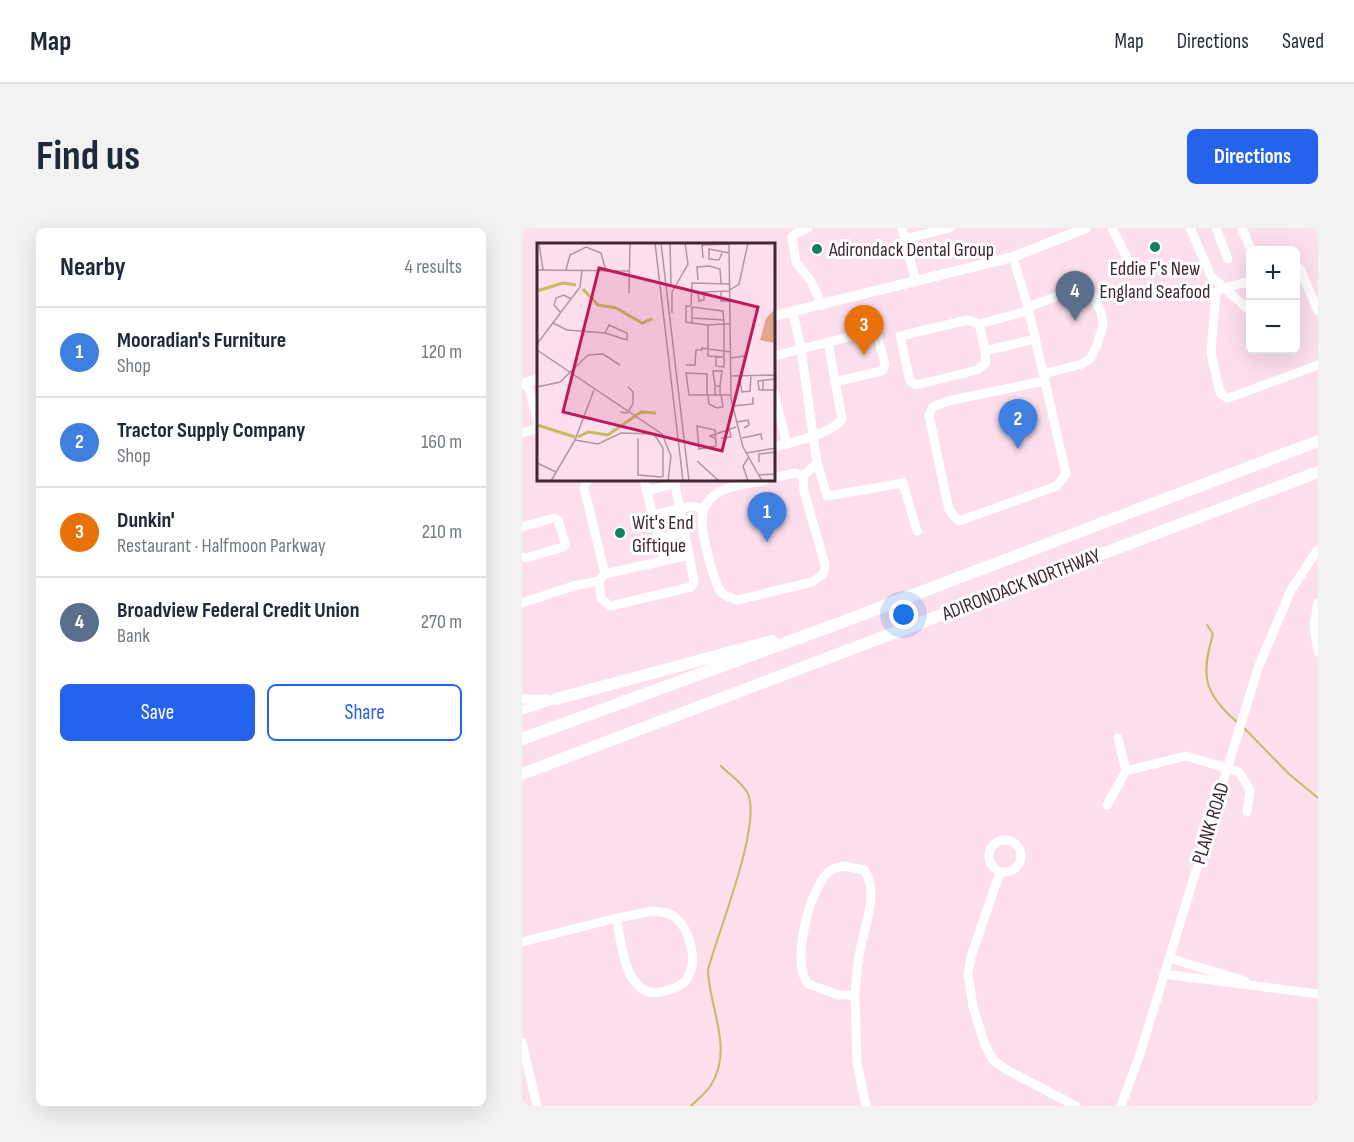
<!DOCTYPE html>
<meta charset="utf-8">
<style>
:root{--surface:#fff;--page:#f2f2f3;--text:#1f2937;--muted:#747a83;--line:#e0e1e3;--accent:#2563eb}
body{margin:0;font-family:"Sofia Sans Condensed",sans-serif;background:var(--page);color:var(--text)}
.controls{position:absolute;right:18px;top:18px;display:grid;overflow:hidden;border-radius:9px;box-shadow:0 6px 24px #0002}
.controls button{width:54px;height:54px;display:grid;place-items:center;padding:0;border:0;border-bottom:2px solid var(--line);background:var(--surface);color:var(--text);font:30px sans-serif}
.you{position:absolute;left:382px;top:387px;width:21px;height:21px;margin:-15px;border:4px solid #fff;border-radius:50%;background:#1a73e8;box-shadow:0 0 0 9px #1a73e833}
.badge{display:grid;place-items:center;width:39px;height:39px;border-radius:50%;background:var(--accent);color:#fff;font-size:20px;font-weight:700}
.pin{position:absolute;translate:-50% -50px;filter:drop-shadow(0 2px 3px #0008)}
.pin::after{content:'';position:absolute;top:32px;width:21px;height:18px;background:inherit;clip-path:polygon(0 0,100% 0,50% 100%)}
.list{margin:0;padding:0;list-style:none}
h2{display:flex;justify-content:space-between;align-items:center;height:78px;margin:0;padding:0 24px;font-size:26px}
h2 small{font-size:20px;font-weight:400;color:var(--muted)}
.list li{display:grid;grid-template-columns:39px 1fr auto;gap:18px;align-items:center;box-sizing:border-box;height:90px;padding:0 24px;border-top:2px solid var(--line)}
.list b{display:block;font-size:22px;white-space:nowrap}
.list p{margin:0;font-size:20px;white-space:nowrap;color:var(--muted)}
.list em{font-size:20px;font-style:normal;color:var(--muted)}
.actions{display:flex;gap:12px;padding:18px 24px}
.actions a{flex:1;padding:14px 0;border:2px solid var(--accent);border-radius:9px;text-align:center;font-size:21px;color:var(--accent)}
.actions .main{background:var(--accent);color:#fff}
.map{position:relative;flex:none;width:796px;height:878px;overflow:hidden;border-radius:9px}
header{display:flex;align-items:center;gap:36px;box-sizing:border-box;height:84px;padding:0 30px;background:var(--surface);border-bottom:2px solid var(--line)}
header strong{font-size:28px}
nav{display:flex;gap:33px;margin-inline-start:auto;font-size:21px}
.intro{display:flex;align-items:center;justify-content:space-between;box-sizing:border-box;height:144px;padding:0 36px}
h1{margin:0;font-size:42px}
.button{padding:15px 27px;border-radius:9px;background:var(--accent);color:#fff;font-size:21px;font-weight:700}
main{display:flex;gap:36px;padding:0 36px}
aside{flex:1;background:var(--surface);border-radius:9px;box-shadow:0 6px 24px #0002}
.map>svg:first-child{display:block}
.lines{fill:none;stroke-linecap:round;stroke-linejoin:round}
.stream{stroke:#c2bc63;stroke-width:2}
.minor{stroke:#fff;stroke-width:9}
.major{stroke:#fff;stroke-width:10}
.highway{stroke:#fff;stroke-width:12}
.poi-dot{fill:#11815f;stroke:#fff;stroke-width:2}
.labels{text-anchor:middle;stroke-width:6;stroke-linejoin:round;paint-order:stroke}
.poi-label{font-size:20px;fill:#412635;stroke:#fff;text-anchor:start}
.street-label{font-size:20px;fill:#412635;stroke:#fff}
.inset-river{fill:none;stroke:#c2bc63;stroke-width:3}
.inset-road{fill:none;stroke:#b194a3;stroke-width:1.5}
.view{fill:#c2185b;fill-opacity:0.15;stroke:#c2185b;stroke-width:3}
.inset-edge{fill:none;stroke:#412635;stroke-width:3}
</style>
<header>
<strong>Map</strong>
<nav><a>Map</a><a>Directions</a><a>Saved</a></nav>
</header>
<div class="intro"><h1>Find us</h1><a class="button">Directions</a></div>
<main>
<aside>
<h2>Nearby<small>4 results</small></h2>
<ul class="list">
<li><span class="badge" style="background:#3f7fe0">1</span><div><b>Mooradian's Furniture</b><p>Shop</p></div><em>120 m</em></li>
<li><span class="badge" style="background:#3f7fe0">2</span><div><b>Tractor Supply Company</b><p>Shop</p></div><em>160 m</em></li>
<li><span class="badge" style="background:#e8710a">3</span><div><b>Dunkin'</b><p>Restaurant · Halfmoon Parkway</p></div><em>210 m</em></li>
<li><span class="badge" style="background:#5c6f8a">4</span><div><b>Broadview Federal Credit Union</b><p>Bank</p></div><em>270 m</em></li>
</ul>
<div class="actions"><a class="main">Save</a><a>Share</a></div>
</aside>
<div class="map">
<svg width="796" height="878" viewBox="0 0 796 878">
<rect width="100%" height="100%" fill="#fcdeed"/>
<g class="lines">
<!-- stream -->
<g class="stream">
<path d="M685,397L691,406C679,447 681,465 715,494"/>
<path d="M722,500L767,546L796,570"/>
<path d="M169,878C175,872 184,865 189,857C212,821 187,780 186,742C195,706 242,593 225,564C220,555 207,546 199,538"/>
</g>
<!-- minor -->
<g class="minor">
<path d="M286,0L274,5L270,9L274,34L289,53L300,78"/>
<path d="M380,0L394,54"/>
<path d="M590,0L606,32"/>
<path d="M668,0L689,48L728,83"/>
<path d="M694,0L706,31"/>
<path d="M720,0L729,22"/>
<path d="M383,11L428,0"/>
<path d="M491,29L506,79L544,246L535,258L437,293L427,282L407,188L411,179L426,173L522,153"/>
<path d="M774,37L779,43L796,83"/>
<path d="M728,53C718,57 702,58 694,64L689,125L698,165L705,170L715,167L796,137"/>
<path d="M506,79L566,57L579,84L581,97L575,117L568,131L560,136L521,146"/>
<path d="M506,83L457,96L463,123L513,111"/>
<path d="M271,85L279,121L295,235L281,248"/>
<path d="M457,96L446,92L378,108L388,153L394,157L455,142L464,135L463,123"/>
<path d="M252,128L354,102L363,137L360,143L312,154"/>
<path d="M5,154L16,195"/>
<path d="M252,165L265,216"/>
<path d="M0,205L16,200"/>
<path d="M252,219C269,215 312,205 320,191L306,114"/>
<path d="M295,235L305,268L381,255L395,303"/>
<path d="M65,252L62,260L83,346L167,327L152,252"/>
<path d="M122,252L142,332"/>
<path d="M244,252C227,256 201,257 188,271C183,277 180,285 180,292C180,306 191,353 199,364C203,369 209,370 215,372L290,354L302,345L303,337L282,263L281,248L273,245L252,250"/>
<path d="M124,263L153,256"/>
<path d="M131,287L170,278L182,281"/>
<path d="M0,299L32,290L36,292L43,315L41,319L4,330L0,329"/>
<path d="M137,311L162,304"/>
<path d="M83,346L77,353L79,370L88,378L169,359L172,353L167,327"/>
<path d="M0,375L51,358L77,353"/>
<path d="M796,375L792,398L796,424"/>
<path d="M0,471H25"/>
<path d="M0,482L34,471"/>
<path d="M596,510L604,543"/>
<path d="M585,577L604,543L664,528L717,544L728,562L725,584"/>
<circle cx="483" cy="628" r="16"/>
<path d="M322,638L342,642C359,665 340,703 337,729C335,741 334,754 333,767H317L286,756C268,736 288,656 309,642C312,640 318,639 322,638Z"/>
<path d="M478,644L449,729L446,746L451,779L463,817L471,832L485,842L554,878"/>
<path d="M131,683C139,684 147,684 153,689C168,702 176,732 166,749C162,757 152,761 143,763C104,775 99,717 95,690Z"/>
<path d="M0,714L95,690"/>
<path d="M647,730L723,753"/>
<path d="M642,746L796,766"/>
<path d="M333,767L335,835L344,878"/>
<path d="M0,814L15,878"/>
<path d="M599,878L618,826L736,440L769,362L796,321"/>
</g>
<!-- major -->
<g class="major">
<path d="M252,88L491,29L564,0"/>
<path d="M0,156L16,151"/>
</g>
<!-- highway -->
<g class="highway">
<path d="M34,471L250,413"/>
<path d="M0,511L323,393L796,213"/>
<path d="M0,546L796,244"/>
</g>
</g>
<!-- markers -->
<g class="poi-dot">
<circle cx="633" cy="19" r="6"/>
<circle cx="295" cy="21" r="6"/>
<circle cx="98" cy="305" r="6"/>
</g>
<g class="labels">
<!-- poi labels -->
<g class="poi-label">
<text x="307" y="28">Adirondack Dental Group</text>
<text x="633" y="47" text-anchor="middle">Eddie F's New<tspan x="633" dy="23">England Seafood</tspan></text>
<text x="110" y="301">Wit's End<tspan x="110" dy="23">Giftique</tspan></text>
</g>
<!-- street labels -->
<g class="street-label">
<text transform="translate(499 356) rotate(-21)" y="7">ADIRONDACK NORTHWAY</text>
<text transform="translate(688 595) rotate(-73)" y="7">PLANK ROAD</text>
</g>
</g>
<!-- overview -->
<g transform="translate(15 15)">
<rect width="238" height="238" fill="#fcdeed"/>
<path d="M238,66V100L223,97L229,75Z" fill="#e1a78d"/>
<path class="inset-river" d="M46,46L61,62L79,65L105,80L115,76M0,48L26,40L39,42M0,182L38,194M41,194L51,189L71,192L104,169L119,170"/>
<path class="inset-road" d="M2,0L6,27M118,0L146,238M124,0L152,238M133,0L134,44M192,0L194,156L206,204L225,238M185,10L182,17L172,16V6L192,10M166,15L165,2L192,1M0,27L92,28M29,27L33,12L49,4L64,10L69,28M161,37L160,24L172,23L183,26L184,40M193,47L202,41L211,0M184,48V58H193M135,49L151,21L148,0M135,49V70M167,49L161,50L162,58L167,57V49L193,48M92,50L93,0M154,62L155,40L192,41M154,63H149V79L155,80M24,70L17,62L19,55L27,52L34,56M155,75L186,77M16,80L30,87L68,90M72,82L90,90V97L68,90ZM171,82V113L187,114M0,101L43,44L45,28M164,105L194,109M0,107L125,191L134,213L131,238M179,114V123L187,124V81L186,68L155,64V80L171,82L187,81H193M194,115L207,113L208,119M149,122H158L159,107H166M194,133L238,132L239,135M202,133L205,149L213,148L214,133M226,137V147H239M178,143L176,128H185L183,143M0,144L23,139L51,112L66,111L83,122M226,147H222L221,138L238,136M170,152V131L149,130L152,152H194M171,152L172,161L180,165L186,164L184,152M178,152V143H183V152M195,163L216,161V154M83,169L90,170L96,161V149L91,144M200,179L211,177L212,182L207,185M160,183L178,187L179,203L162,206ZM101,195V232L125,234M184,195L194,194L192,185M205,195L224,191L225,197M179,196L173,193L199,184M38,197L61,201L84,190L117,191L126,205V234M209,210L239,205M211,215L206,223L211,238M160,218L182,238M222,219V211L239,209M0,220L19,229M221,232L239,231M14,238L38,197L57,147"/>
<path class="view" d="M62,25L221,64L185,208L26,169Z"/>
<rect width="238" height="238" class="inset-edge"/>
</g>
</svg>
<div class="controls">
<button>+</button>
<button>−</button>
</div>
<div class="you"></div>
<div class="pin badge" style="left:245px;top:314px;background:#3f7fe0">1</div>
<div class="pin badge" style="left:496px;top:221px;background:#3f7fe0">2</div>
<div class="pin badge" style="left:342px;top:127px;background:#e8710a">3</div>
<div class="pin badge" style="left:553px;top:93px;background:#5c6f8a">4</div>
</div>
</main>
